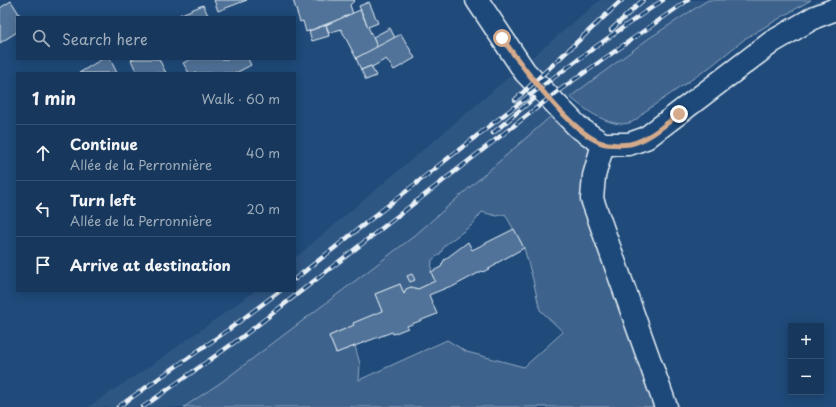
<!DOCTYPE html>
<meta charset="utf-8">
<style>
:root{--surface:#17385c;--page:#203f62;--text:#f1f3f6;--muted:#9eacbb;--line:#365272}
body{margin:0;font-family:"Playpen Sans",sans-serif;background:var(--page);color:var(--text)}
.controls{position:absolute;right:12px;bottom:12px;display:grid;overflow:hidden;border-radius:0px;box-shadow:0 2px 10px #0003}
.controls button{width:36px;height:36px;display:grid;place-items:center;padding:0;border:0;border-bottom:1px solid var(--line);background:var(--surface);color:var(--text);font:20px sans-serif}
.stop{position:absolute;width:12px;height:12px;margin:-9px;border:3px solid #d6ab8b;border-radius:50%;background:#fff}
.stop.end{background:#d6ab8b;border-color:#fff;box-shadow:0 1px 4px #0008}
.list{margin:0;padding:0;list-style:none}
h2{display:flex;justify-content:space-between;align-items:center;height:52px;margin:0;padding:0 16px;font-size:17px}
h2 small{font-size:13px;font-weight:400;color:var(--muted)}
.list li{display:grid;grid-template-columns:26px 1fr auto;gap:12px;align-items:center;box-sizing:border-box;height:56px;padding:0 16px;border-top:1px solid var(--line)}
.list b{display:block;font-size:15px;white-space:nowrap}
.list p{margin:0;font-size:13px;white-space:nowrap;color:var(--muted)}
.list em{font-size:13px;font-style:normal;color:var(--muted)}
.icon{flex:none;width:22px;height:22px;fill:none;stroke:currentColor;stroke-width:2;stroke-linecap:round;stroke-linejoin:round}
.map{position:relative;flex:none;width:836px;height:407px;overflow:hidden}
.search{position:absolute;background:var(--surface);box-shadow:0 2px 10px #0003;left:16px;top:16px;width:280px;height:44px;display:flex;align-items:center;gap:10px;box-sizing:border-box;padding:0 14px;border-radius:0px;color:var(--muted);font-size:15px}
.panel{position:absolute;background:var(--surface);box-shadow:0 2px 10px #0003;left:16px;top:72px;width:280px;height:220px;border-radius:0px}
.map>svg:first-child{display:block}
.built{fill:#2e5683}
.green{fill:#3c628c;stroke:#92aac2;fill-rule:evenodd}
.building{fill:#517399;stroke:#e8f1f8}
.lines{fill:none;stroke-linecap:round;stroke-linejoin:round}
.minor-casing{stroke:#e8f1f8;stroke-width:25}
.minor{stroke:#1f4a7a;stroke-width:22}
.rail-casing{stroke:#e8f1f8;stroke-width:4.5}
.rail{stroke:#1f4a7a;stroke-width:3;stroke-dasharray:9;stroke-linecap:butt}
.route{stroke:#d6ab8b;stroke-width:5}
</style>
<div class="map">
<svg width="836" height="407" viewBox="0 0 836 407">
<rect width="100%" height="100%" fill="#1f4a7a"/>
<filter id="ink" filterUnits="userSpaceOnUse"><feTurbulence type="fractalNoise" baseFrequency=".025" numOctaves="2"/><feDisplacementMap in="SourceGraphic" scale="8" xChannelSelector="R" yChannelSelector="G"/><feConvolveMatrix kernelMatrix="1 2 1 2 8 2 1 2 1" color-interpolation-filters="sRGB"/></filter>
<g filter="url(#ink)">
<!-- built -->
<path class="built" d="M600,0H708L648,39L570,97L550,117L485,176L413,237L223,381L184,407H88L153,364L255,291H295V258Z"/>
<!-- green -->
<g class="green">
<path d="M708,0H811L746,38L710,67L644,112C641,115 638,119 634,121C614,132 584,109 570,97L648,39Z"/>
<path d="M550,117L565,131L603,144L594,176L666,407H184L223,381L413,237ZM482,212L497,216L505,214L524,248L533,280L540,310L563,332L524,367L467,352L447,340L359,380L360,364L355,346L336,353L329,336L354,325V323L382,311L375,294L400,284L404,294L406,289L411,287L418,289L435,281L431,272L432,260L440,254L445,245L472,225Z"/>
</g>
<!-- building -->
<g class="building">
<path d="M214,0H247L218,11Z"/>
<path d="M293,0H355L350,5L353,14L306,32L303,21L300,22Z"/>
<path d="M11,1L21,17H17V32L0,43V8Z"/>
<path d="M369,2L378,23L368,27L359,6Z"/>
<path d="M203,5L209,17H180L179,15Z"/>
<path d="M360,10L378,48L356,58L341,29L329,33L326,25Z"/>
<path d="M326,25L329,36L312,41L309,31Z"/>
<path d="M390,28L395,38L377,47L373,37Z"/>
<path d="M401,34L415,58L394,70L386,59L372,67L371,66L361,70L356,58Z"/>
<path d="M102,59H110L117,73H79Z"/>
<path d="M134,59H159L166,73H137L131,60Z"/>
<path d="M191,59H248L251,65L236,73H189L183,63Z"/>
<path d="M371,66L376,76L366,80L361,70Z"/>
<path d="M514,229L524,248L495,264L496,265L483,272L482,271L452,287L451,286L429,295L437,314L407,326L408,328L393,334L392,332L336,353L329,336L354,325L353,323L382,311L375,294L400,284L404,294L406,289L411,287L418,289L435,281L431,272L441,267L444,260L468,242L472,250Z"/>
<path d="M412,274L415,280L410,282L407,276Z"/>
</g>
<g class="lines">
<!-- minor casing -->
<g class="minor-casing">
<g id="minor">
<path d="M477,0L525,72L578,127L603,144H629L646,138L772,42L815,17L836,9"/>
<path d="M603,144L594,176L592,199L666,407"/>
</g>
</g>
<!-- minor -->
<use href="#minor" class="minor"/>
<!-- rail casing -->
<g class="rail-casing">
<g id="rail">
<path d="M611,30L643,0"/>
<path d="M515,100L622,0"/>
<path d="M493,133L534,98"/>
<path d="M295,279C416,184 535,86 663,0"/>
<path d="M118,407L228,330L280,291"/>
<path d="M143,407L242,337L561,89L688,0"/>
</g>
</g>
<!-- rail -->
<use href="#rail" class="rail"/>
</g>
</g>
<g class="lines" filter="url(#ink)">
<!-- route -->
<path class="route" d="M502,38C521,65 571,133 602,143C609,145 623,145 630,144C649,140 664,125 679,114"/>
</g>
</svg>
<div class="controls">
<button>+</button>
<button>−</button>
</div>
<div class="stop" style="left:502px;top:38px"></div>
<div class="stop end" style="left:679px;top:114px"></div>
<div class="search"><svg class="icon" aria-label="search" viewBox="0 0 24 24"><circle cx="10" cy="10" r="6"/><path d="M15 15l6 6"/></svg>Search here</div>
<section class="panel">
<h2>1 min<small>Walk · 60 m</small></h2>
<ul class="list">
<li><svg class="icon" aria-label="ahead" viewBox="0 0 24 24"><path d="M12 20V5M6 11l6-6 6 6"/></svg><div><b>Continue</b><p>Allée de la Perronnière</p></div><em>40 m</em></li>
<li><svg class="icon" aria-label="left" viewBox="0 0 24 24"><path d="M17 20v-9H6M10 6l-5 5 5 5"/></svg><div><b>Turn left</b><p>Allée de la Perronnière</p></div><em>20 m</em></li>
<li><svg class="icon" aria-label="arrive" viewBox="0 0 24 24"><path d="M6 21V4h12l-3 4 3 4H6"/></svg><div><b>Arrive at destination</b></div></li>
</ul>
</section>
</div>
